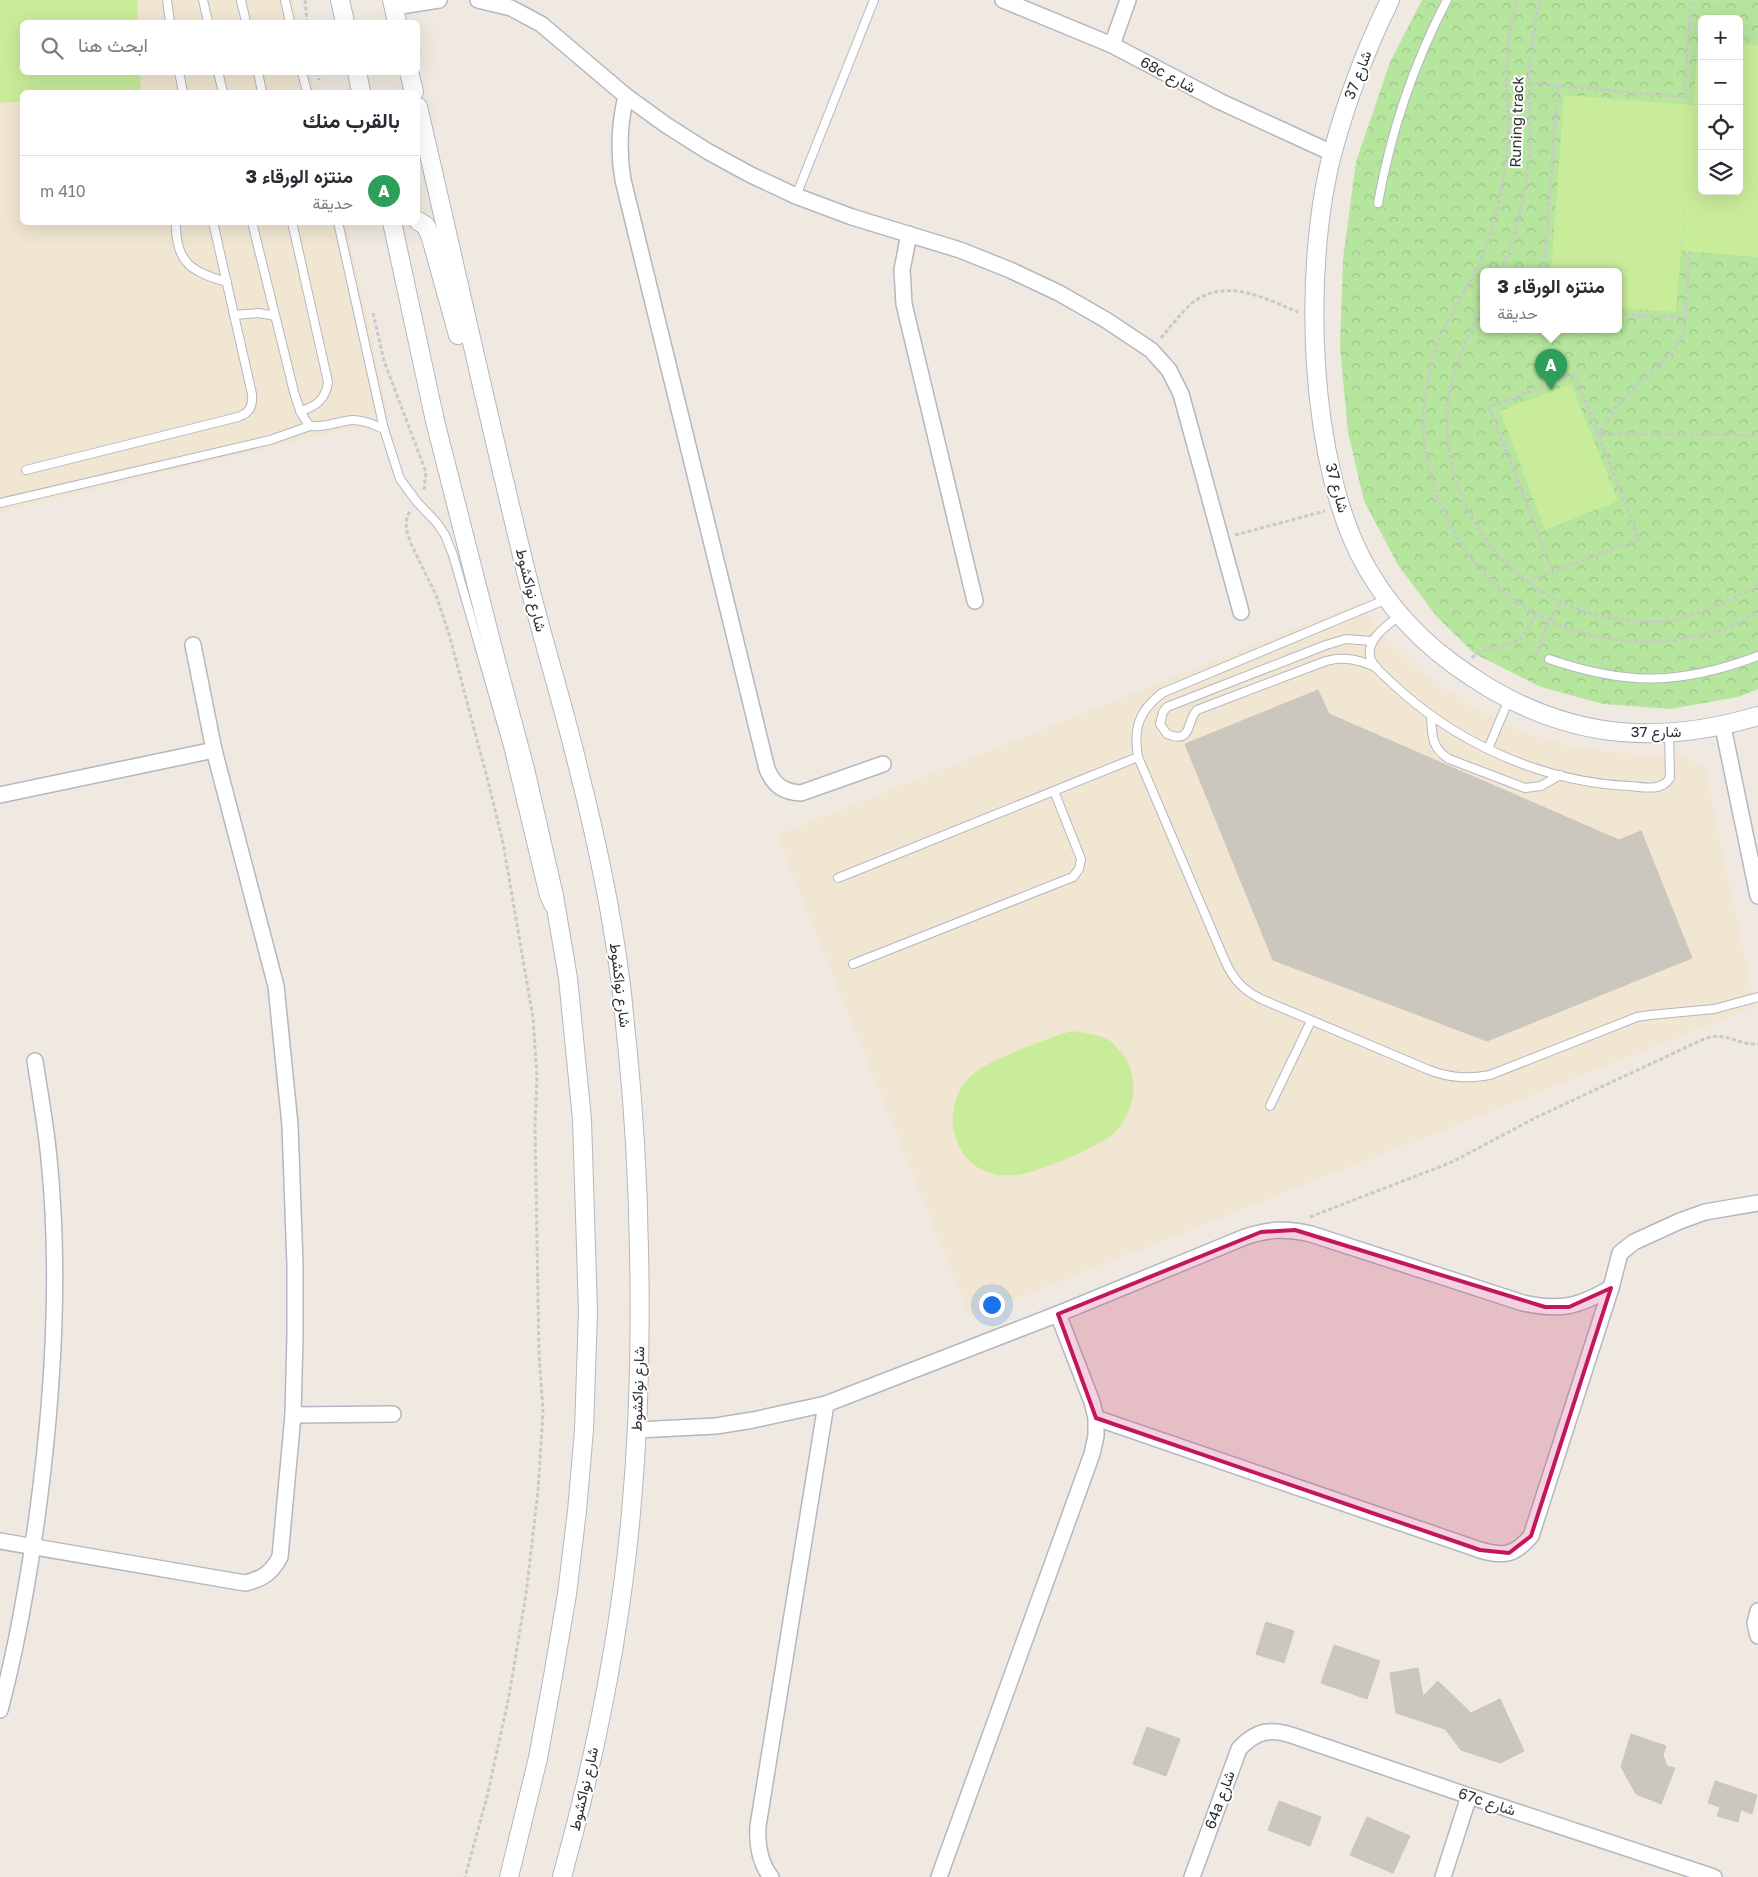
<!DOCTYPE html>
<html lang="ar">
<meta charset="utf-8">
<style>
:root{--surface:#fff;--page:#f2f2f3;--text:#2b2b33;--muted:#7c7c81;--line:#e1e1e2;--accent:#4264fb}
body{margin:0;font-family:"Golos Text",Vazirmatn,sans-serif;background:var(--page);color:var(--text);direction:rtl}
.controls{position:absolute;right:15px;top:15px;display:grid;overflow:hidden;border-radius:8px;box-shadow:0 5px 20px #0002}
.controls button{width:45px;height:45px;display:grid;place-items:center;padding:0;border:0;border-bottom:1px solid var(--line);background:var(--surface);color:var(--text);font:25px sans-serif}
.you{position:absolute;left:991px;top:1304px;width:18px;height:18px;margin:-12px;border:4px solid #fff;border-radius:50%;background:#1a73e8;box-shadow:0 0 0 8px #1a73e833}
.badge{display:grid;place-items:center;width:32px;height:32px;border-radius:50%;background:var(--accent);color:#fff;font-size:16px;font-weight:700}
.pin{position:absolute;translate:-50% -41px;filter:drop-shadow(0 1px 2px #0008)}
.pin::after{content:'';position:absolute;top:26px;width:18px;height:15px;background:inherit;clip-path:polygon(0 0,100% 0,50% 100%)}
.popup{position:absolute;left:1480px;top:268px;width:142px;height:65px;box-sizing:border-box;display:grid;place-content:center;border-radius:8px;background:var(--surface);filter:drop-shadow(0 1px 4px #0005);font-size:16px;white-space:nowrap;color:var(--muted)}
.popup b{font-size:19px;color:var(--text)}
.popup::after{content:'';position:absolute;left:50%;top:100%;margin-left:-10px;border:10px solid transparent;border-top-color:var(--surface)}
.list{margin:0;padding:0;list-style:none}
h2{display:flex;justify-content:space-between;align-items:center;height:65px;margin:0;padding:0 20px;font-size:21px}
h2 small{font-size:16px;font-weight:400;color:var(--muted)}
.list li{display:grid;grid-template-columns:32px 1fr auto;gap:15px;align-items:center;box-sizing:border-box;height:70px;padding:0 20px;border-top:1px solid var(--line)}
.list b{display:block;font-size:19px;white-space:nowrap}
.list p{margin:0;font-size:16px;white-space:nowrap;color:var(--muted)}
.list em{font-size:16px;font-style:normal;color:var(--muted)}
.icon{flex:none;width:28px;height:28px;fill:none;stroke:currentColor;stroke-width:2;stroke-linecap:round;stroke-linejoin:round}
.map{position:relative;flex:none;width:1758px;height:1877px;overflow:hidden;direction:ltr}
.search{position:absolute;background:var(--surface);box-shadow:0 5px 20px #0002;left:20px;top:20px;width:400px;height:55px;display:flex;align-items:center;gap:12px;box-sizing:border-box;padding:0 18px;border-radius:8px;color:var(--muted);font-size:19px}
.panel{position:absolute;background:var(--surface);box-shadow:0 5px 20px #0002;left:20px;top:90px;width:400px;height:135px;border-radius:8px;direction:rtl}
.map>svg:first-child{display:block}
.education{fill:#f0e6d1}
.park{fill:url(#park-crowns);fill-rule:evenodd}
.pitch{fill:#c9ec9a}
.building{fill:#cbc7bf;stroke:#cbc5ba}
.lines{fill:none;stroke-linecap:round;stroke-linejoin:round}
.service-casing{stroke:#b4b7c1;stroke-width:10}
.minor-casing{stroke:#b4b7c1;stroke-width:18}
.tertiary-casing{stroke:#b4b7c1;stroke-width:20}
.path{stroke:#c9c9c9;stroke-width:3;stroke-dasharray:4 2.5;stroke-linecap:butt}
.service{stroke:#fff;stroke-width:8}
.minor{stroke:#fff;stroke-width:15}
.tertiary{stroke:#fff;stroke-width:18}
.marked{fill:#c2185b;fill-opacity:0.2;stroke:#c2185b;stroke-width:4;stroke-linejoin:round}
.labels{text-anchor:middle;stroke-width:4;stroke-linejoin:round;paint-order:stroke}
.street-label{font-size:15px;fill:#2e2e2e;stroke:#fff}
</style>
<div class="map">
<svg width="1758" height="1877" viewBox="0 0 1758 1877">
<defs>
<pattern id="park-crowns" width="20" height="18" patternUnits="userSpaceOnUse" patternTransform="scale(1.25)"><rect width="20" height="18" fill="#b6e59e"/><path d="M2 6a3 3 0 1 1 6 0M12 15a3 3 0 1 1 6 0" fill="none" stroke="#9dc588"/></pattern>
</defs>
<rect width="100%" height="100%" fill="#efe9e1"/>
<!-- education -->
<g class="education">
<path d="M0,0H293L298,22H22V72L310,73L315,92H22V222L345,223L372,337L389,419L0,512Z"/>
<path d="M1359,603L1387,639L1424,674L1467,703L1528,734L1578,748L1643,755L1683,754L1705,767L1755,1007L970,1317L777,835Z"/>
</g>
<!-- park -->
<path class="park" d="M1422,0H1758V689L1738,697L1670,709L1603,704L1541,687L1475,654L1437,617L1398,565L1364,501L1348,432L1340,347L1343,259L1356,162L1390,62ZM1702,19H1739V191H1702ZM1484,271H1618V329H1484Z"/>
<!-- pitch -->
<g class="pitch">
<path d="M0,0H137L138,22H22V72L140,73L141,92H22V101L0,103Z"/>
<path d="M1698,41H1702V191H1739V44L1758,45V257L1682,251L1686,192L1676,312L1619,308L1618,271H1551L1564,95L1693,105Z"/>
<path d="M1571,384L1618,501L1545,530L1500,411Z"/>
<path d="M1072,1031C1085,1033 1097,1034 1109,1040C1113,1042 1116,1047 1119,1050C1141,1073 1136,1111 1115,1132C1103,1145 1045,1169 1027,1173C1018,1175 1010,1176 1000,1175C984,1174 966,1162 959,1146C952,1130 951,1120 955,1103C963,1071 992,1062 1019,1050C1037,1043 1054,1036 1072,1031Z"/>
</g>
<!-- building -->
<g class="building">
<path d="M1318,690L1329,714L1619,840L1641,831L1692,958L1487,1041L1273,960L1185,744Z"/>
<path d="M1266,1622L1294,1631L1284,1663L1256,1654Z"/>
<path d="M1334,1645L1380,1661L1367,1699L1321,1683Z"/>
<path d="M1418,1668L1423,1696L1438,1681L1471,1713L1500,1699L1524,1751L1500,1763L1461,1750L1445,1729L1396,1713L1390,1673Z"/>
<path d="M1147,1727L1180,1739L1166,1776L1133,1764Z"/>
<path d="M1631,1734L1666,1746L1663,1755L1667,1766L1675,1768L1661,1804L1636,1794L1621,1767Z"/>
<path d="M1715,1781L1757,1795L1752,1814L1741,1810L1738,1822L1717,1816L1720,1807L1708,1803Z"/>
<path d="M1279,1801L1321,1817L1310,1846L1268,1830Z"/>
<path d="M1367,1817L1410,1836L1393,1873L1350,1855Z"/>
</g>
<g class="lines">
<!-- service casing -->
<g class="service-casing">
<g id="service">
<path d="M167,0L170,22"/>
<path d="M203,0L208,22"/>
<path d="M241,0L246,22"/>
<path d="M285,0L290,22"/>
<path d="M179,72L183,92"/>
<path d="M218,72L223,92"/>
<path d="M258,72L262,92"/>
<path d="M302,72L307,92"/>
<path d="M796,196L874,0"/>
<path d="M1378,203C1391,131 1413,65 1447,0"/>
<path d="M176,222C175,262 191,272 227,282"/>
<path d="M252,222L294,392C298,405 301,416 310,426C325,428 338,421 353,420C365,420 374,425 384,429"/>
<path d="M292,222L328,382C326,399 316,407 300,411"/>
<path d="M338,222L384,429L400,479L417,502L437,523L445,535L453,555L508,746L544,896L549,907"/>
<path d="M234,315L259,313L275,316"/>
<path d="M26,470L238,417C250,413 253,406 252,394L213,222"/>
<path d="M0,503L270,440L310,426"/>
<path d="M1387,599L1162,693C1139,711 1133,728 1138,757L1225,961C1233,979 1243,990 1261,999L1429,1070C1450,1078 1468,1079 1490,1075L1637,1017L1650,1015L1714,1009L1758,997"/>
<path d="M1400,615C1388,625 1367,638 1370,656C1371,666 1384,675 1391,682C1454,742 1541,782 1629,786C1644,787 1661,792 1670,778L1669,734"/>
<path d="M1372,641L1346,639L1326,645L1167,707L1163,712L1160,724L1167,734C1193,745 1186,721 1197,710L1326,661C1345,656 1359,660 1376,667"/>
<path d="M1549,659C1627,686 1681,685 1758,656"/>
<path d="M1431,715C1432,734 1431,748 1449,759L1525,788L1541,786L1560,775"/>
<path d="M1488,749L1509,699"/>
<path d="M838,878L1138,757"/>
<path d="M853,964L1073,877L1079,869L1081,859L1054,791"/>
<path d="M1270,1106L1311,1021"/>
</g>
</g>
<!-- minor casing -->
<g class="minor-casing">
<g id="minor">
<path d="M478,0L511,8L541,24L626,96L666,125L707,151L751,175L796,196L852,217L960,250L1010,270L1059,293L1106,320L1151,350L1169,370L1181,394L1241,612"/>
<path d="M1003,0L1112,45L1219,101L1332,153"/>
<path d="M394,7L439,0"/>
<path d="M1112,45L1128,0"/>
<path d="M626,96C619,125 618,151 623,180L767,769C774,785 783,792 801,793L883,764"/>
<path d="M909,234L902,270L904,304L975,601"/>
<path d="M1723,727L1758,896"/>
<path d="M0,795L214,750L193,645"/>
<path d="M293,1415L393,1414"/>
<path d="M1096,1418L1480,1550C1504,1557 1515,1555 1531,1536L1611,1288L1620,1253L1634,1242L1680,1221L1705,1212L1758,1203"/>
<path d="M637,1430L716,1426L753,1420L826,1404L1058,1314L1245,1237C1268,1229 1287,1228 1311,1234L1523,1303C1561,1311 1577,1307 1611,1288"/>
<path d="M0,1541L245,1583C263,1579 272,1572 280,1557L293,1415L295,1335V1265L290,1125L276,986L214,750"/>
<path d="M1758,1611L1755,1623L1758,1636"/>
<path d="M0,1710C17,1646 28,1582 37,1517C53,1399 61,1277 49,1159C46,1126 40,1094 35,1061"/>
<path d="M771,1877C759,1862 757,1844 758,1826L826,1404"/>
<path d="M939,1877L1092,1454L1096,1436V1418L1092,1402L1058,1314"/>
<path d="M1192,1877L1239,1749C1256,1730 1271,1728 1294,1736L1469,1796L1714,1877"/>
<path d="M1443,1877L1469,1796"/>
</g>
</g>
<!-- tertiary casing -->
<g class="tertiary-casing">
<g id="tertiary">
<path d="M340,0L345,22"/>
<path d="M392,0L397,22"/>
<path d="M1390,0C1366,49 1347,99 1333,151C1302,266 1307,467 1368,570C1399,623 1439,658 1491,689C1578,740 1663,744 1758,716"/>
<path d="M357,72L361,92"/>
<path d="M409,72L414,92"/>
<path d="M418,107C456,269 491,431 531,592C546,651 564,708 578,767C595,834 610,902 619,971C623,995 624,1019 627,1043C634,1112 638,1181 639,1251C641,1338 639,1426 631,1513C620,1636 595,1758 562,1877"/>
<path d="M418,221L426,226L431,238L458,335"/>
<path d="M392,222L435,421L494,653L525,769L554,896L568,978L582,1119L588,1312L584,1430L577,1511L567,1594L553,1676L538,1758L509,1877"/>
</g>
</g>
<!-- path -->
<g class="path">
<path d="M305,0L307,22"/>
<path d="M1516,0C1509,26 1507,54 1506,81C1506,92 1508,102 1508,113C1509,135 1507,158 1503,181C1498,206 1493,231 1483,255C1471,283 1453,308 1441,336C1433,355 1428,376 1425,397C1420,436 1428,477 1444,512C1493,623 1609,663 1721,630C1734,626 1746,618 1758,612"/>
<path d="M317,72L319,80"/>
<path d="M1529,83L1684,97L1691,0"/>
<path d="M1690,251L1684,331L1673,351L1632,390L1614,410L1599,434L1758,435"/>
<path d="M1500,271C1518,232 1527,188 1530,145C1531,124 1529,104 1529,84C1529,56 1534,27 1540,0"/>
<path d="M1544,271L1558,86"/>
<path d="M1484,306C1462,345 1445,385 1447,431C1452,526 1524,606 1618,619C1637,622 1659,623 1678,619C1696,614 1714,607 1731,599C1740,595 1750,591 1758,585"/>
<path d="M373,313L384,361L426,472L424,490"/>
<path d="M1618,314L1685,318"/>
<path d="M1161,338C1171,326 1181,313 1192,303C1226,277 1264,298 1298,312"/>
<path d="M410,512L407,516L406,529L411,544L436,595L449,634L489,785L503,843L533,1018L537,1077L535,1128L539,1354L543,1412L538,1491L526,1594L509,1696L487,1797L465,1877"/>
<path d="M1235,535L1325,511"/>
<path d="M1526,582L1639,539L1575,374L1489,407L1553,572"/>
<path d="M1538,655L1536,654L1549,622L1560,603"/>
<path d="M1472,658C1484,643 1506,651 1520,639C1527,633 1531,623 1535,615"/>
<path d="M1310,1217L1452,1162L1535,1118L1706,1038C1727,1032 1738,1045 1758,1044"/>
</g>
<!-- service -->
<use href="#service" class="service"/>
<!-- minor -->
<use href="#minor" class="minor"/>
<!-- tertiary -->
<use href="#tertiary" class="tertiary"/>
</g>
<!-- marked area -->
<path class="marked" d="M1295,1230L1545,1307H1569L1611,1288L1531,1536L1509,1553L1480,1550L1096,1418L1058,1314L1261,1232Z"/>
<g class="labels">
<!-- street labels -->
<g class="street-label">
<text transform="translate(1168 75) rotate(28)" y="5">68c شارع</text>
<text transform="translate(1358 75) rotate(-69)" y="5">شارع 37</text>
<text transform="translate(1517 122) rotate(-88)" y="5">Runing track</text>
<text transform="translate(1337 488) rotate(75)" y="5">شارع 37</text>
<text transform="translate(531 590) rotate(76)" y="5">شارع نواكشوط</text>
<text x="1656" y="737">شارع 37</text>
<text transform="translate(620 985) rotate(83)" y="5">شارع نواكشوط</text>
<text transform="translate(638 1389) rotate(-88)" y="5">شارع نواكشوط</text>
<text transform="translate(584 1789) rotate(-77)" y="5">شارع نواكشوط</text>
<text transform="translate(1220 1800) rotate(-70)" y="5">64a شارع</text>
<text transform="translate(1487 1802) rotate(18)" y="5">67c شارع</text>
</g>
</g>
</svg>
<div class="controls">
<button>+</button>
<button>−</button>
<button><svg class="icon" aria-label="locate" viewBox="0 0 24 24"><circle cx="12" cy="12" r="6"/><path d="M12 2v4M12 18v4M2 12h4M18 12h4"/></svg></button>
<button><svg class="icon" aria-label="layers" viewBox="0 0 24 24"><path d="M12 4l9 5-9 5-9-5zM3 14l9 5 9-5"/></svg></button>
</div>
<div class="you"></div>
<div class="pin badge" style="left:1551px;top:390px;background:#2e9e5b">A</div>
<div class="popup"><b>منتزه الورقاء 3</b>حديقة</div>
<div class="search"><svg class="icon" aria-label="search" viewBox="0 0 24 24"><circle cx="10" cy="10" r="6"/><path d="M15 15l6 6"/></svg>ابحث هنا</div>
<section class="panel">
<h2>بالقرب منك<small></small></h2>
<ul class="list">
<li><span class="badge" style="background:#2e9e5b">A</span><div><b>منتزه الورقاء 3</b><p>حديقة</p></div><em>410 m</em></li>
</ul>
</section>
</div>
